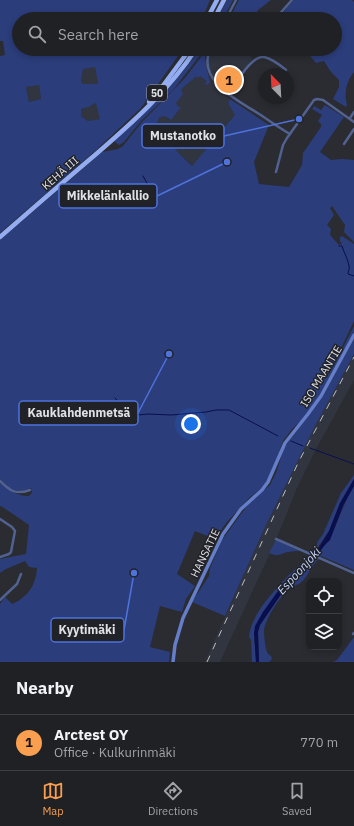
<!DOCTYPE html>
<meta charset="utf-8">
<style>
:root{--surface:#202125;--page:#28292d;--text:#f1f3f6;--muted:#a2a3a7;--line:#3d3e42;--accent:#fa9f4f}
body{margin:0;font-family:"IBM Plex Sans",sans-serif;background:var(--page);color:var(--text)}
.controls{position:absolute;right:12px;bottom:12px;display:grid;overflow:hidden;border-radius:8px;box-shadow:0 2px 6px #0003}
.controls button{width:36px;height:36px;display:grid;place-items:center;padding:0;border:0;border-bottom:1px solid var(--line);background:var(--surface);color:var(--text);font:20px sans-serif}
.compass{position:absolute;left:258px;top:68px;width:36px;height:36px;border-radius:50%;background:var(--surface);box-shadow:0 2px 6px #0003;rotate:336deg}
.you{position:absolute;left:191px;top:424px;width:14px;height:14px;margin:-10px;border:3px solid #fff;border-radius:50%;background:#1a73e8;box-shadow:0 0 0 6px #1a73e833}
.badge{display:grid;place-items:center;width:26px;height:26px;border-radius:50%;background:var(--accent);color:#111;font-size:13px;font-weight:700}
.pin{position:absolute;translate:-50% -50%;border:2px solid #fff;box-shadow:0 1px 4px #0006}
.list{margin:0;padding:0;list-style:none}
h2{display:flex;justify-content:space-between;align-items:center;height:52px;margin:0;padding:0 16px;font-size:17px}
h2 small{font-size:13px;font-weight:400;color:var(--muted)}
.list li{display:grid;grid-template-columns:26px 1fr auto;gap:12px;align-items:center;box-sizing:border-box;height:56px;padding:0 16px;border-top:1px solid var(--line)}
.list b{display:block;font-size:15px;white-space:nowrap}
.list p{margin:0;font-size:13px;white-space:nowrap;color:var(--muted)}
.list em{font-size:13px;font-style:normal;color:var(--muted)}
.icon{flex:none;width:22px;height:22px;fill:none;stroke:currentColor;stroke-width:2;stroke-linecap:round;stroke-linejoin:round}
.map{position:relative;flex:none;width:354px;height:662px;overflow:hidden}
.search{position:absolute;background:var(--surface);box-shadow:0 2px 6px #0003;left:12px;right:12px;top:12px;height:44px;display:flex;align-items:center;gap:10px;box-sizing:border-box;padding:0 14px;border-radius:22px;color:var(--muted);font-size:15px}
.sheet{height:108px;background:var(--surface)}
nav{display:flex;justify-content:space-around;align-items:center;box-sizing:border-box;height:56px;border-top:1px solid var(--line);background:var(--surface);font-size:11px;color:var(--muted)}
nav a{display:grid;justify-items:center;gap:2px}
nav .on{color:var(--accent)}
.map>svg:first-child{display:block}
.built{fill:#313540}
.green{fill:#2b3d7b;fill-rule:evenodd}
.water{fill:#090f4e}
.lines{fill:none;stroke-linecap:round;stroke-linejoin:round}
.stream{stroke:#090f4e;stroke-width:1}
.street{stroke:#516190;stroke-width:2.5}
.secondary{stroke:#657ec9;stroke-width:3.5}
.highway{stroke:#94adf2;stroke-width:4.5}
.rail{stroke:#bebfc3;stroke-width:1;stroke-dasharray:7 7;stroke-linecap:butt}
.labels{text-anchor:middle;stroke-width:3;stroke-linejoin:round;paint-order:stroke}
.shield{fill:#202227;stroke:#a6a8ac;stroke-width:1}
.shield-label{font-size:10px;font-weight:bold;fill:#e0e1e5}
.street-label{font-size:11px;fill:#e0e1e5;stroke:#202227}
.water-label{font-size:12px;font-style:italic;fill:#c6d5fc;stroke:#202227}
.leader{fill:none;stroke:#4e73db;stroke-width:1.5}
.callout-dot{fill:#4e73db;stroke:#202227;stroke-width:1.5}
.callout{fill:#202227;stroke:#4e73db;stroke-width:1.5}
.callout-label{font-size:12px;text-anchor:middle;font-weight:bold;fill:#e0e1e5}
</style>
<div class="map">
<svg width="354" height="662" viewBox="0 0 354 662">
<rect width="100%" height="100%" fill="#2a2c31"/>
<!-- built -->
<g class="built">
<path d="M219,49H254L251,57L252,59L226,96L230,99L228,103L236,115L193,166L173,147L167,132L157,134L153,133L159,118L164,116L169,120V104L205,62L210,53Z"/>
<path d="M95,66L98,84H83L81,82L83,69Z"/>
<path d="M39,85L41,99L29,102L26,87Z"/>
<path d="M95,103H96L100,119L88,121L81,116V109L89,107Z"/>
<path d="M354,354V380L316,449L297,488L276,540L220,662H205L266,525L315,426Z"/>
</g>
<!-- green -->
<g class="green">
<path d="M0,0H210L202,19H19V49H183L141,108L95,151L0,233V56L5,55L3,41H0ZM95,67L98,84H83L81,82L83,69ZM39,85L41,99L29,102L26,87ZM95,103L96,104L100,119L88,121L81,116V109L89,107Z"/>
<path d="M227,0H233L223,19H217Z"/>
<path d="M239,0H271L258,10L252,19H229Z"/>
<path d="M294,0H352L354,2V72C346,81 344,94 347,105L346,107L333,99L339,87V80L331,72L324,61L316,63L307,52L302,49H335V19H277Z"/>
<path d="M200,49H207L201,54L173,90L141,121L124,142L119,145L114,141C146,113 175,84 200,49Z"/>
<path d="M204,53L205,54C205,65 208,73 210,83L207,85L205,84L207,81L200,76L198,78L196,76C192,81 186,84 181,90L183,94L176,103L178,107H181L171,120L164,116L159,118L153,132L157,134L160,128L163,129L168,127C164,143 182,155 192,166L235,115L228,103L230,99L269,125L254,162L259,184L289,187L302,165L303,153L321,127V124L318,121L322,115L312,109L314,106L321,110L325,105L344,117L320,152L331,160L342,159L354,160V242L344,232L345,225L332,206L330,208L334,215L327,225L331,229L330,235L339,245L342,244L340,241V237L342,236L354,244V321L332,367L326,375L327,377L333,367L354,326V332L318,398L302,420L292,429L283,441L270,477L262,488L250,497L226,523L215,539L195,531L177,574L195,586L186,599L182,612L160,606L150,647L170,652L169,662H0V604L5,597L12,604C28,597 36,585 37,568L29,567L25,561L6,569L0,573V559L26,554L29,525L1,506L0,507V483C8,489 18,497 29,496C32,493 33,491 31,488C15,494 11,490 0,479V240L102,152L118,149L123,146L142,122L185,78Z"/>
<path d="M226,67L237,74L240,71L242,72L229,91H227L223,87L227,89L236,76L231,73L229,76L223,72Z"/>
<path d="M354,339V354L315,426L266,525L225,616L192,602L209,576L210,568L222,540L249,503L270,485L276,473L284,448L321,399Z"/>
<path d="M354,475V479L340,503L329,531L313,554L307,551L314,550L316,547L318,541L323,534L341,493Z"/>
<path d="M354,486V570L321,556C318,561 314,563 311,568C308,573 306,579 300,583C298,585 295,585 292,587C282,593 265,618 264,631C264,636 265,647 267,652C269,656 272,655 272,659L269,662H259L258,632L260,625L282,593L306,567C316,561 320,547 329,541L348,496Z"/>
<path d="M276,540L300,551C296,551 293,551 289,552C280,553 280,558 269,553Z"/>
<path d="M309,554L312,555L302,566L263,612L254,633L256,662H252L251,640L249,637C250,615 277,587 292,572C298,567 305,561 309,554Z"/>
<path d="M354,637V662H333L337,660Z"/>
</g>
<!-- water -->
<path class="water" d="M354,479V486L343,506L330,540C321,547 316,561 306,567L282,593L260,625L258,632L259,662H256L254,633L255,626L263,612L278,591L302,566L311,558L318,549L329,531L340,503Z"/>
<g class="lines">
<!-- stream -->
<g class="stream">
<path d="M143,176L148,185"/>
<path d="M339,246H342C344,253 348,259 349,266C350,269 348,271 348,274L354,276"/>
<path d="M115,398L127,411L138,415L148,414L171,415L206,412L216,410H229L278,436"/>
<path d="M291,441L303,446"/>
<path d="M310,448L354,464"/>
</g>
<!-- street -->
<g class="street">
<path d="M226,19L236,0"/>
<path d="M275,19L292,0"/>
<path d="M210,49C197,80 235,99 256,112C267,119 278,127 290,134"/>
<path d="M229,95C235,85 251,55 264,57C273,59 280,65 286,70"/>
<path d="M350,118L354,112"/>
<path d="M344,144L354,129"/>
<path d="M276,172L283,145L287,138L314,100L317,99L323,100L354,122"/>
<path d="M0,481C10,491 16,495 30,490"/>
<path d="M0,519L12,527L15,531L11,552L9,554L0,557"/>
<path d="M276,539L354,573"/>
<path d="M0,600L17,584L21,574"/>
<path d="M353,634L354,633"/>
</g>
<!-- secondary -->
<path class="secondary" d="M173,662L175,645L183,618L223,534L241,509L262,490L268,482L285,443L308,414L321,396L354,335"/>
<!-- highway -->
<g class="highway">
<path d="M207,19L217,0"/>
<path d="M214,19L224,0"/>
<path d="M149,102L162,87L190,49"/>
<path d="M0,237C31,210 63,182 95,155C132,123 169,90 196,49"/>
</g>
<!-- rail -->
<path class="rail" d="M207,662L298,463L354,357"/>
</g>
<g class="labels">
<!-- shield labels -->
<rect class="shield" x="147" y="85" width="20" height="16" rx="3"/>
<g class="shield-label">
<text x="157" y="97">50</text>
</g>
<!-- street labels -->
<g class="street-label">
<text transform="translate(60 173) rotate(-41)" y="4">KEHÄ III</text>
<text transform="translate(321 376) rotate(-59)" y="4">ISO MAANTIE</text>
<text transform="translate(205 553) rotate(-64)" y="4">HANSATIE</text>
</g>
<!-- water labels -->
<g class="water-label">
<text transform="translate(299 571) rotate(-48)" y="4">Espoonjoki</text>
</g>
</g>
<!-- callouts -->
<path class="leader" d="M299 119L224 136M227 162L157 196M169 354L138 413M134 573L124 630"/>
<g class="callout-dot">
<circle cx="299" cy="119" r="4"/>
<circle cx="227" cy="162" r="4"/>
<circle cx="169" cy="354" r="4"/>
<circle cx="134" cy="573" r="4"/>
</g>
<g class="callout">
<rect x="142" y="124" width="82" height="24" rx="4"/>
<rect x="59" y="184" width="98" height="24" rx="4"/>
<rect x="19" y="401" width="119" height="24" rx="4"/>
<rect x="51" y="618" width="73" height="24" rx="4"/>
</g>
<g class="callout-label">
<text x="183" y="140">Mustanotko</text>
<text x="108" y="200">Mikkelänkallio</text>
<text x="79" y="417">Kauklahdenmetsä</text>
<text x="87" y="634">Kyytimäki</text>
</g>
</svg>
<div class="controls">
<button><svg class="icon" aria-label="locate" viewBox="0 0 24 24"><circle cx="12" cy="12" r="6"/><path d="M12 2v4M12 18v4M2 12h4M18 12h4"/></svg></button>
<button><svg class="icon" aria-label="layers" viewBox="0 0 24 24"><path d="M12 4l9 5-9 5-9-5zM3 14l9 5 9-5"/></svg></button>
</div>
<svg class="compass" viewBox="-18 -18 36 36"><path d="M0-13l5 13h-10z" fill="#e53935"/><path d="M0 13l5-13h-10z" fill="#a2a3a7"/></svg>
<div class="you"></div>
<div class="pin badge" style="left:229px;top:80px">1</div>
<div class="search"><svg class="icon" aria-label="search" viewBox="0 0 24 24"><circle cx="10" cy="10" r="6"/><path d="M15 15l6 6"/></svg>Search here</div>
</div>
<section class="sheet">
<h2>Nearby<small></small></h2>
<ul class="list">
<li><span class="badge">1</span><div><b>Arctest OY</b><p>Office · Kulkurinmäki</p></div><em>770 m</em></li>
</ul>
</section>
<nav>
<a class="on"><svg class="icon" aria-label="map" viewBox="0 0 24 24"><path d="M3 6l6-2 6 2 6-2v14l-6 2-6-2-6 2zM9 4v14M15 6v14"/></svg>Map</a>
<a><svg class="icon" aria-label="directions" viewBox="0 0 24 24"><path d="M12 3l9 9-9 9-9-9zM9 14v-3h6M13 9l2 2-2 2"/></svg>Directions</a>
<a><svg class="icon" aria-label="saved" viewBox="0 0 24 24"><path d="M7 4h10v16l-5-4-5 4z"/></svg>Saved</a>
</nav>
